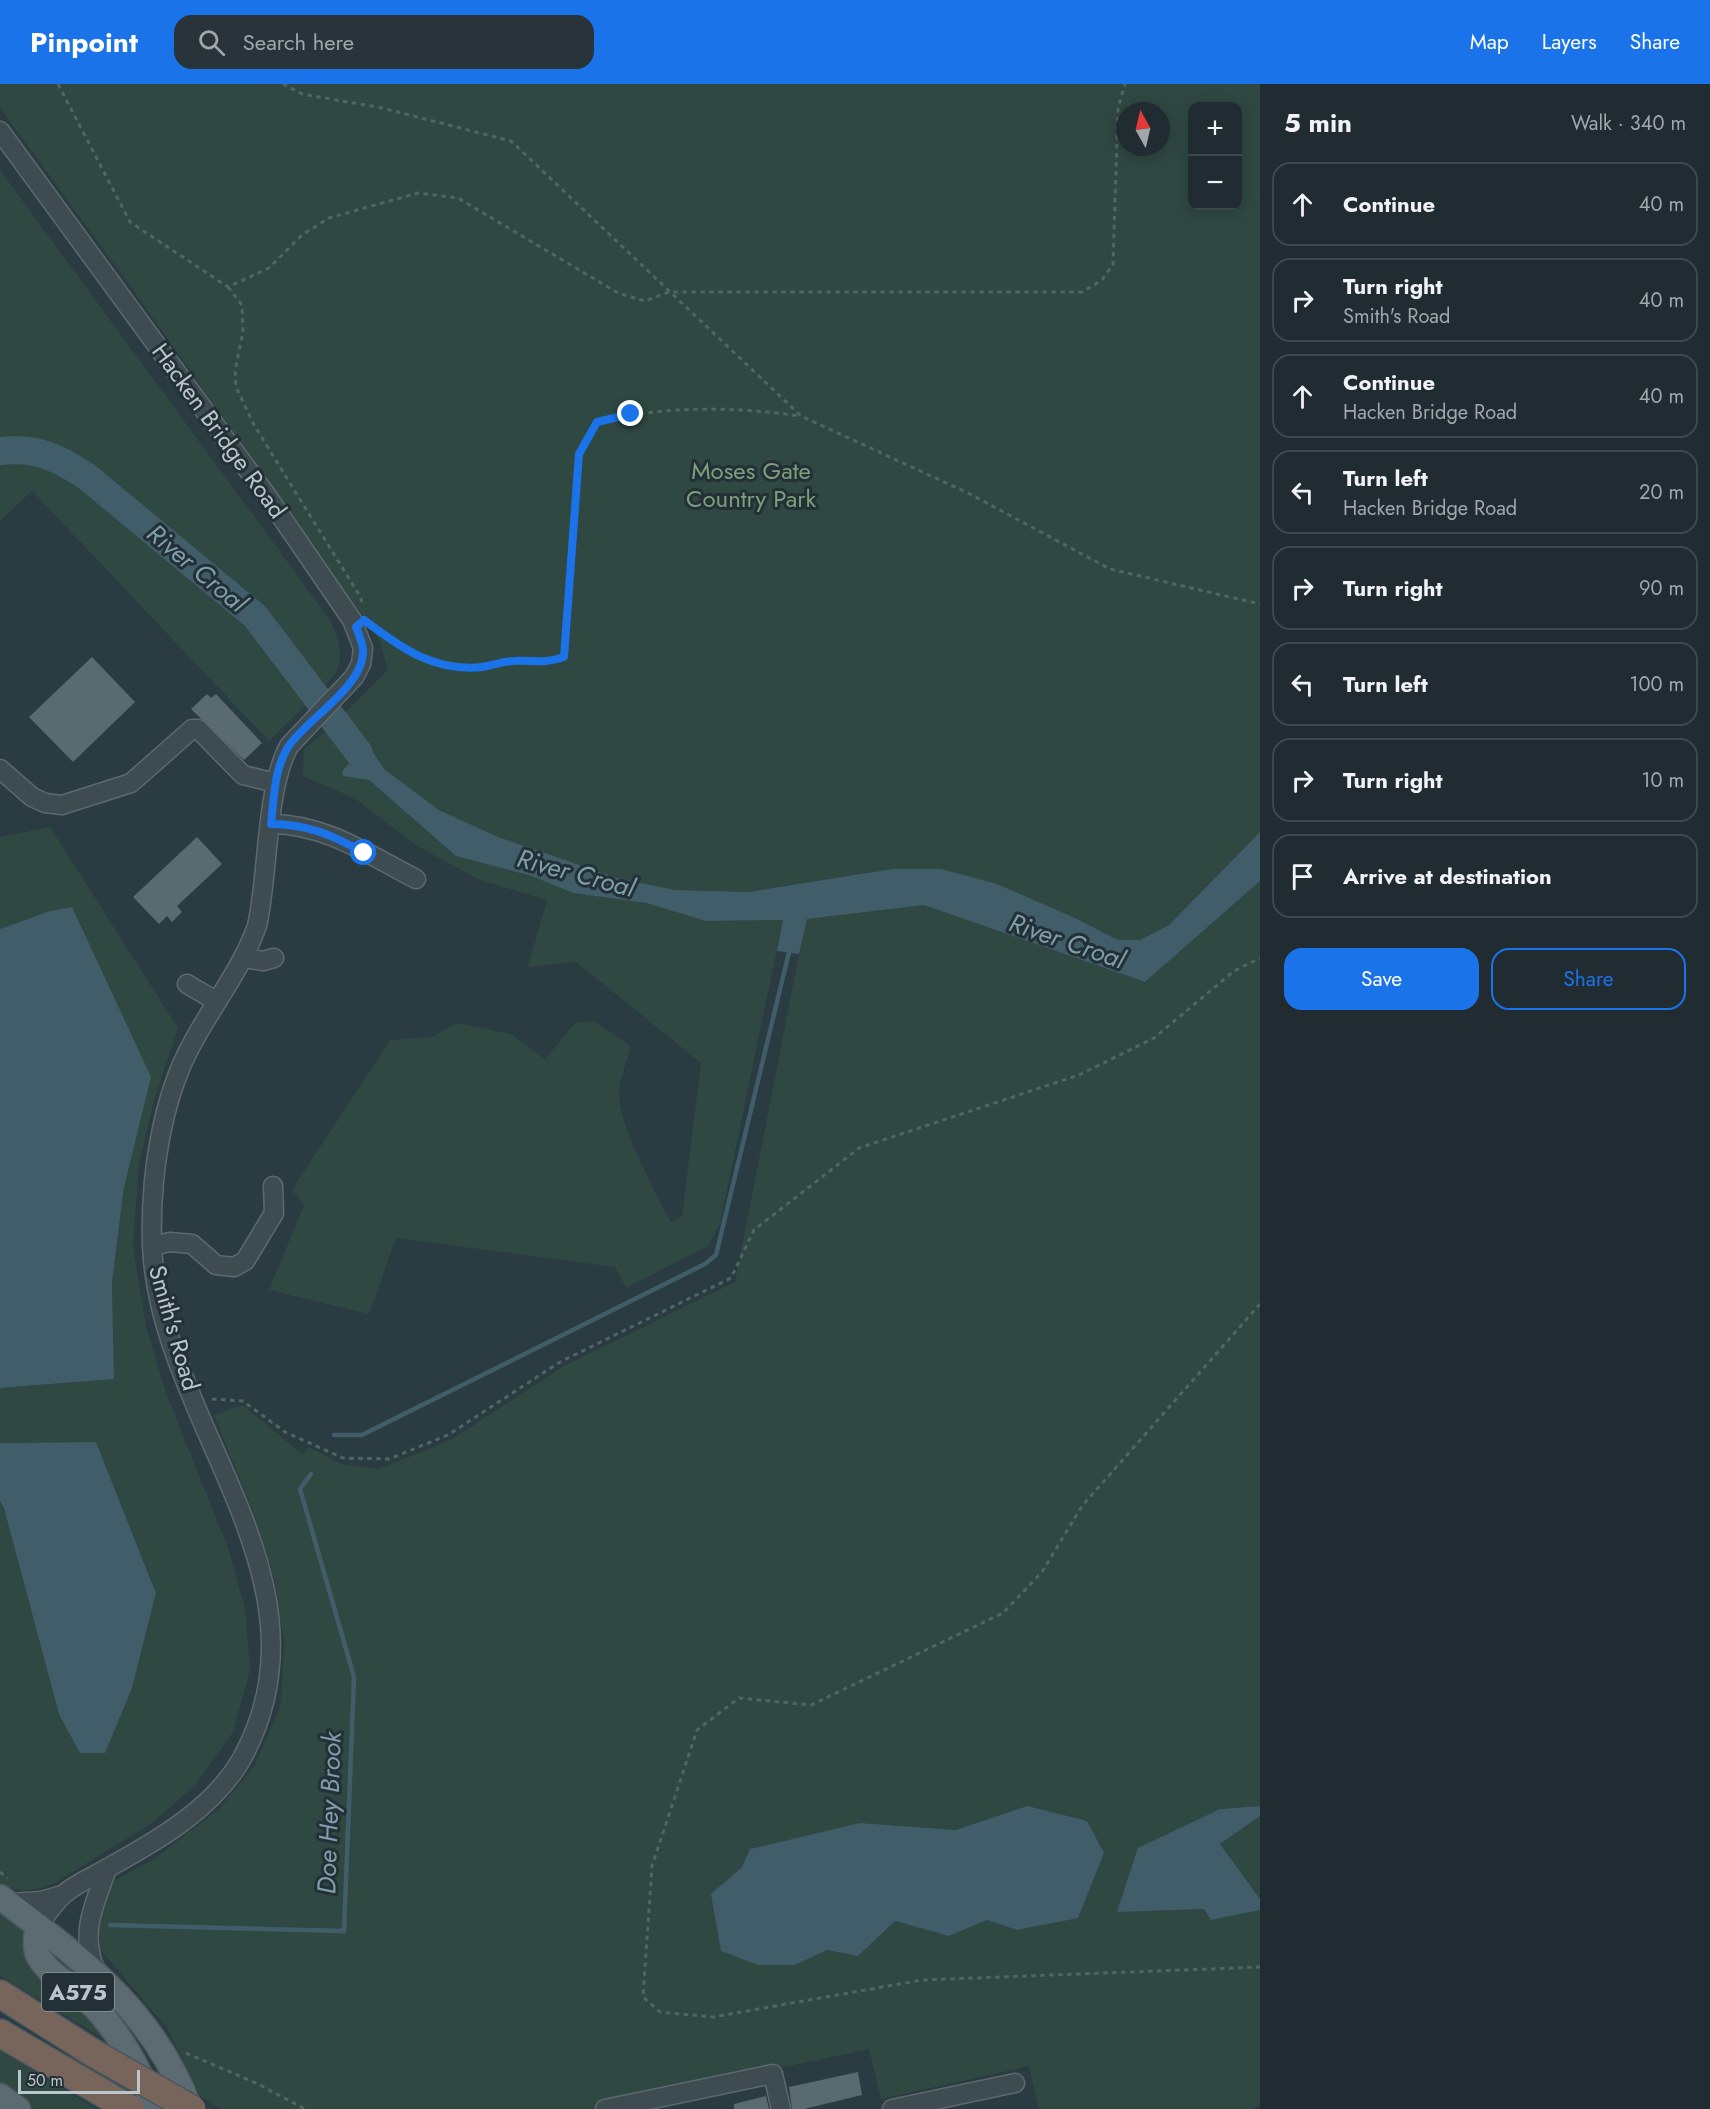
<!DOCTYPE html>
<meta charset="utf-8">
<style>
:root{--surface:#202c32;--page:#28343a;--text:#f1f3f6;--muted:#a2a7ac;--line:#3d484d;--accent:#1a73e8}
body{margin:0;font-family:Jost,sans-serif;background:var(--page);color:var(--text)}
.controls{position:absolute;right:18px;top:18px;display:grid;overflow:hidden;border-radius:12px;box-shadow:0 3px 15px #0003}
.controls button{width:54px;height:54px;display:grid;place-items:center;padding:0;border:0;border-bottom:2px solid var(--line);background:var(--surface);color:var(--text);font:30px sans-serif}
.compass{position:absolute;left:1116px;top:18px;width:54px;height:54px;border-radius:50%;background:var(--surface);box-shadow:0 3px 15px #0003;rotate:352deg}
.scale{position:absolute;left:18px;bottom:15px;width:122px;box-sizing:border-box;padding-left:6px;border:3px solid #bbc6cb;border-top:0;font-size:16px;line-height:21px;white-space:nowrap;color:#bbc6cb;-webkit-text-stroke:4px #233137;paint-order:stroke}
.stop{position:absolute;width:18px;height:18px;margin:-14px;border:4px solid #1a73e8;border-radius:50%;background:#fff}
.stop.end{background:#1a73e8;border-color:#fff;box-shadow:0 2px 6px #0008}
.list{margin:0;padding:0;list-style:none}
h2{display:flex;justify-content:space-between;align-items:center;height:78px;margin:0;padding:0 24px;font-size:26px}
h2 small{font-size:20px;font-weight:400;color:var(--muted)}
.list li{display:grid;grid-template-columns:39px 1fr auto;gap:18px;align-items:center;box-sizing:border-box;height:84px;margin:0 12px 12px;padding:0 12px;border:2px solid var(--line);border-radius:18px}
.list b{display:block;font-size:22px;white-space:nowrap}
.list p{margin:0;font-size:20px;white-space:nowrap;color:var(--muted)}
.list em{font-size:20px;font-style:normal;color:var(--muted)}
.actions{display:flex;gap:12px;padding:18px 24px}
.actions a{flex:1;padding:14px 0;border:2px solid var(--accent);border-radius:18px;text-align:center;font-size:21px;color:var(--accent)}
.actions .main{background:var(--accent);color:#fff}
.icon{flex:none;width:33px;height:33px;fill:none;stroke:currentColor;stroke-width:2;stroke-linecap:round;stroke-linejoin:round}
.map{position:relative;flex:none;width:1260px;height:2025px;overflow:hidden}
header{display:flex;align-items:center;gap:36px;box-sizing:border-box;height:84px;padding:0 30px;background:var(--accent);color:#fff}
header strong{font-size:28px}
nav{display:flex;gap:33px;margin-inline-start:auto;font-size:21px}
.search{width:420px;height:54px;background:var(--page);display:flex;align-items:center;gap:15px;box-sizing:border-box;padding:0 21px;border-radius:18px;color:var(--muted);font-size:22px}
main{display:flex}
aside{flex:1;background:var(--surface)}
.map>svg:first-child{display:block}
.green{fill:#304842;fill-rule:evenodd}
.water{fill:#415d69}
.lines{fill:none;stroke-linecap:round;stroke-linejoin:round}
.stream{stroke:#415d69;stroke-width:4.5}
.river{stroke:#415d69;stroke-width:28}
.building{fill:#596a71}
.minor-casing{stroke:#5c696f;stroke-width:21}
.major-casing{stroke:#4b585e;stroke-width:27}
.highway-casing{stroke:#49565c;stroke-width:30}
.path{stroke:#516562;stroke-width:3;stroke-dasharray:4.5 4.5;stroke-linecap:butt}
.minor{stroke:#3e4c52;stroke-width:18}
.major{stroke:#5c6b71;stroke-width:24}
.highway{stroke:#77655c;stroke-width:27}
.highway-bridge-casing{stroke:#49565c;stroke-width:30;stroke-linecap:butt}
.highway-bridge{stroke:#77655c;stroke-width:27}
.route{stroke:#1a73e8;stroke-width:8}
.labels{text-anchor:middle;stroke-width:6;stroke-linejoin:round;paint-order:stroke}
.shield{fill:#233137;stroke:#8d999f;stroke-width:1.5}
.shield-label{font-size:22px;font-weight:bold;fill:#bbc6cb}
.street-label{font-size:24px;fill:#bbc6cb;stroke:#233137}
.park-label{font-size:24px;fill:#7e9f7c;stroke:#233137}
.water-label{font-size:26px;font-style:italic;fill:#7f9eab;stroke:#233137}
</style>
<header>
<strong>Pinpoint</strong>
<div class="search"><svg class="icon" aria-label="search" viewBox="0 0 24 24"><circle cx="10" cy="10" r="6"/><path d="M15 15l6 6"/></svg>Search here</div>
<nav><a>Map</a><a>Layers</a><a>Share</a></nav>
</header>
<main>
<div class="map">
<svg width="1260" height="2025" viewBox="0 0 1260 2025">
<rect width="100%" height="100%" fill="#2a3b42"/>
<!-- green -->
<g class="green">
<path d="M0,0H1260V748L1169,841L1140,856H1118L1075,834L892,785L748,808L675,806L617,794L554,772L498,753L439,726L384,685L346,628L388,586L380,557L131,203L0,24ZM1192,22H1238V122H1192ZM1125,27H1161V63H1125Z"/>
<path d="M0,86L330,536C337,552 344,568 337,586C333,597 281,645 269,657L32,407L0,437Z"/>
<path d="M326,647L350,679L343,692L369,696L456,772L532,792L573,809L646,819L706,837L783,836L720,1140L708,1162L626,1204L615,1183L396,1154L369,1230L269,1206L304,1121L292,1106L390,956L432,953L457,939L511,950L545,975L575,939L594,937L631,962C627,977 620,993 619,1008C617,1036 657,1113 671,1138L682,1132L701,979L576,878L528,883L547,816L480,796L419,763L354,714L303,692L304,665Z"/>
<path d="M50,743L178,944L153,1020L139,1080L133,1162L146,1242L165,1306L228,1464L245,1524L250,1586L233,1648L196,1700L151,1740L51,1801C33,1807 17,1810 0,1798V1417L132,1604L156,1508L96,1358L0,1359V1304L114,1295L112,1199L124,1104L50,827L0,845V753Z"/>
<path d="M1260,797V1722L1220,1725L1117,1828L1204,1825L1211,1836L1260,1826V2020L1253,2025H1039L1029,1982L881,2015L869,1965L590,2025H221L201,2013L167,1944L100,1865L97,1835L115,1796L154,1775L218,1726L255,1681L281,1620L284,1559L274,1494L252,1426L214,1331L243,1321L302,1370L309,1363L341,1380L379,1385L451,1356L564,1282L735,1198L806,835L924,821L1145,898ZM1027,1722L1017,1846L987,1836L949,1852L895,1837L858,1872L827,1866L794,1881L711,1810L742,1783L860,1739L956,1746Z"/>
<path d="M1260,1732V1815L1220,1760Z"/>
<path d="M0,1826L27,1846L60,1903L119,1964L0,1892Z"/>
<path d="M0,1966L96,2025H34L0,2000Z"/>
</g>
<!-- water -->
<g class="water">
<path d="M346,628L384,685L439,726L498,753L554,772L617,794L675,806L748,808L892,785H941L997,800L1075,834L1118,856H1140L1169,841L1260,748V797L1145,898L924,821L807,835L799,870L777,867L783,836L706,837L646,819L573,809L532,792L456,772L369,696L343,692L342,687L350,679L326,647Z"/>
<path d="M72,823L151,993L124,1103L112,1199L114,1295L0,1304V845L50,827Z"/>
<path d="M96,1358L156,1509L132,1604L105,1669H80L59,1630L4,1424L0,1417V1359Z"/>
<path d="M1027,1722L1087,1737L1104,1769L1078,1834L1017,1846L987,1836L949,1852L895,1837L858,1872L827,1866L795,1881H758L721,1867L711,1810L742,1783L750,1765L860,1739L956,1746Z"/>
<path d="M1260,1722V1732L1220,1760L1260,1815V1826L1211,1836L1204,1825L1117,1828L1138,1764L1220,1725Z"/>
</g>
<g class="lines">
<!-- stream -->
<g class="stream">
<path d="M334,1351H362L705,1180L716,1171L790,864"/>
<path d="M110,1841L344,1847L354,1593L300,1405L311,1390"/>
</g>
<!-- river -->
<path class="river" d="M0,367C36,363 57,373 86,392L255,532L359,669"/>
</g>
<!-- building -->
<g class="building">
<path d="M92,573L135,618L73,678L29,633Z"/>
<path d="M207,610L211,614L216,610L262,659L244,676L191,625Z"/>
<path d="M197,753L222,780L177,822L182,828L172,838L167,832L159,840L133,813Z"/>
<path d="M858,1988L862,2011L804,2025H792L789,2003Z"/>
<path d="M766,2012L769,2025H734V2020Z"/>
</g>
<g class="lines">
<!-- minor casing -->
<g class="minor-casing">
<g id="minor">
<path d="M0,47L267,412L352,536L363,564L361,580L354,593L289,662C265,707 269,789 257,842C242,884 214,919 193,958C161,1015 150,1095 152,1159C156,1335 342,1495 241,1676C213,1724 160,1755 113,1781C97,1791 78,1798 64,1810C54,1819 46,1831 38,1842"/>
<path d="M0,685L32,713L45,719L62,721L131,699L192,645H198L243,691L276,699"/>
<path d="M271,740C326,740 369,771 416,795"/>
<path d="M243,874L263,877L274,874"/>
<path d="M187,900L216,917"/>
<path d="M152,1162L170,1158L192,1160L216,1181L234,1183L245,1177L274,1129L273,1102"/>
<path d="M9,1819L41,1817L62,1811"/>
<path d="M96,1887C79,1849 94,1822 107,1785"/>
<path d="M605,2025L773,1990L781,2025"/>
<path d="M892,2025L1015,1999"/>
</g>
</g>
<!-- major casing -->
<g class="major-casing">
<g id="major">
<path d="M0,1813C81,1875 153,1925 190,2025"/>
<path d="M38,1842C36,1852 34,1864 39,1873C50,1893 76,1903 91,1919C121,1950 139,1985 155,2025"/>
<path d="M0,2012L18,2025"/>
</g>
</g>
<!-- highway casing -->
<g class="highway-casing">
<g id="highway">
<path d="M0,1910L95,1970"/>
<path d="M0,1949L130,2025"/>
</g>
</g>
<!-- path -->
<g class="path">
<path d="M58,0L130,138L228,203L269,184L302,151L329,134L418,109L458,114L618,209L645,217L669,208H1082L1102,196L1113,180L1118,24L1125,0"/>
<path d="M283,0L302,10L382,24L511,57L801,332L968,409L1110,485L1260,520"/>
<path d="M228,203L242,221L243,248L235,287L236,303L254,341L361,514L362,521"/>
<path d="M373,543C407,568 438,588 482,583C493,581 503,577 514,577C532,577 546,579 564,573L579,370L597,338C661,322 734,322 799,332"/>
<path d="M1260,1220L1082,1422L1042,1488L1003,1529L811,1621L739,1614L697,1646L652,1782L643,1913L660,1928L713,1933L922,1896L1260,1883"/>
<path d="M212,1315L243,1317L285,1348L343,1374L389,1375L448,1351L560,1278L731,1194L754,1146L859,1064L1079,991L1154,954L1234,887L1260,874"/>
<path d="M0,1788L8,1794"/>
<path d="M186,1969L258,2000L305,2025"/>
</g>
<!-- minor -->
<use href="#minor" class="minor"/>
<!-- major -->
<use href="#major" class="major"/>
<!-- highway -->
<use href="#highway" class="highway"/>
<!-- highway-bridge casing -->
<g class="highway-bridge-casing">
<path id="highway-bridge" d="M95,1970L192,2025"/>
</g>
<!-- highway-bridge -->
<use href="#highway-bridge" class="highway-bridge"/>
</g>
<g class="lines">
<!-- route -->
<path class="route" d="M364,769C333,751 307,740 271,740C274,715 274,685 288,663C307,635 361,604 363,570C364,561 359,551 356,543L364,536C401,564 434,588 482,583C492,582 503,577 514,577C534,576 544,580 564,573L579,370L597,338L631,330"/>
</g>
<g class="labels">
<!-- shield labels -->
<rect class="shield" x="42" y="1889" width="72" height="38" rx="4.5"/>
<g class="shield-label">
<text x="78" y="1916">A575</text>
</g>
<!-- street labels -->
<g class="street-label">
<text transform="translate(219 347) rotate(54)" y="8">Hacken Bridge Road</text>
<text transform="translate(174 1244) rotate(74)" y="8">Smith's Road</text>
</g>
<!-- park labels -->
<g class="park-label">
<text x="751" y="395">Moses Gate<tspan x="751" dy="28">Country Park</tspan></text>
</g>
<!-- water labels -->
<g class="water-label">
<text transform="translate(197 484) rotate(40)" y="9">River Croal</text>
<text transform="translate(576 789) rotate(15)" y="9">River Croal</text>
<text transform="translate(1067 857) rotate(19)" y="9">River Croal</text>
<text transform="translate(329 1729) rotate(-88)" y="9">Doe Hey Brook</text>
</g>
</g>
</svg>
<div class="controls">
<button>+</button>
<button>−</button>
</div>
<svg class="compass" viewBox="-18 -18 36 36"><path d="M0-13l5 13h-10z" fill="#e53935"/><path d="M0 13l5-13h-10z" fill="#a2a7ac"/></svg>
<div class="scale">50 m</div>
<div class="stop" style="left:364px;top:769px"></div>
<div class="stop end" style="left:631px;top:330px"></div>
</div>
<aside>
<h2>5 min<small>Walk · 340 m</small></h2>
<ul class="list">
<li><svg class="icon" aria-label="ahead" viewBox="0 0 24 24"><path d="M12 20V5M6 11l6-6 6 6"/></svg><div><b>Continue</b></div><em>40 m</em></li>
<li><svg class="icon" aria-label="right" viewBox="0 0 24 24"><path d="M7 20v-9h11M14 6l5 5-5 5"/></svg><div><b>Turn right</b><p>Smith's Road</p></div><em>40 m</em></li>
<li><svg class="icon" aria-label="ahead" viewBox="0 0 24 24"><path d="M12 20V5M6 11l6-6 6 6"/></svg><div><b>Continue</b><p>Hacken Bridge Road</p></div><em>40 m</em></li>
<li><svg class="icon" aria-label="left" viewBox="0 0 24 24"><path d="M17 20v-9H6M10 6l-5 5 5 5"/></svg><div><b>Turn left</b><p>Hacken Bridge Road</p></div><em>20 m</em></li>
<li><svg class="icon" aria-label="right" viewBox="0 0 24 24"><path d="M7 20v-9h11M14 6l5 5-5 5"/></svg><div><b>Turn right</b></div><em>90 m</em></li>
<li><svg class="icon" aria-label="left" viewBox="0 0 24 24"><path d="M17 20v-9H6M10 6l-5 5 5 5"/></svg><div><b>Turn left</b></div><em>100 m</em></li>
<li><svg class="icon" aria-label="right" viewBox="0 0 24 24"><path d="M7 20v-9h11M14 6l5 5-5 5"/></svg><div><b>Turn right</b></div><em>10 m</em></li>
<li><svg class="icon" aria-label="arrive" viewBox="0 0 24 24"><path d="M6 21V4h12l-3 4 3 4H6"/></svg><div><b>Arrive at destination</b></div></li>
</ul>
<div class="actions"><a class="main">Save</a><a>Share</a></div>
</aside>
</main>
